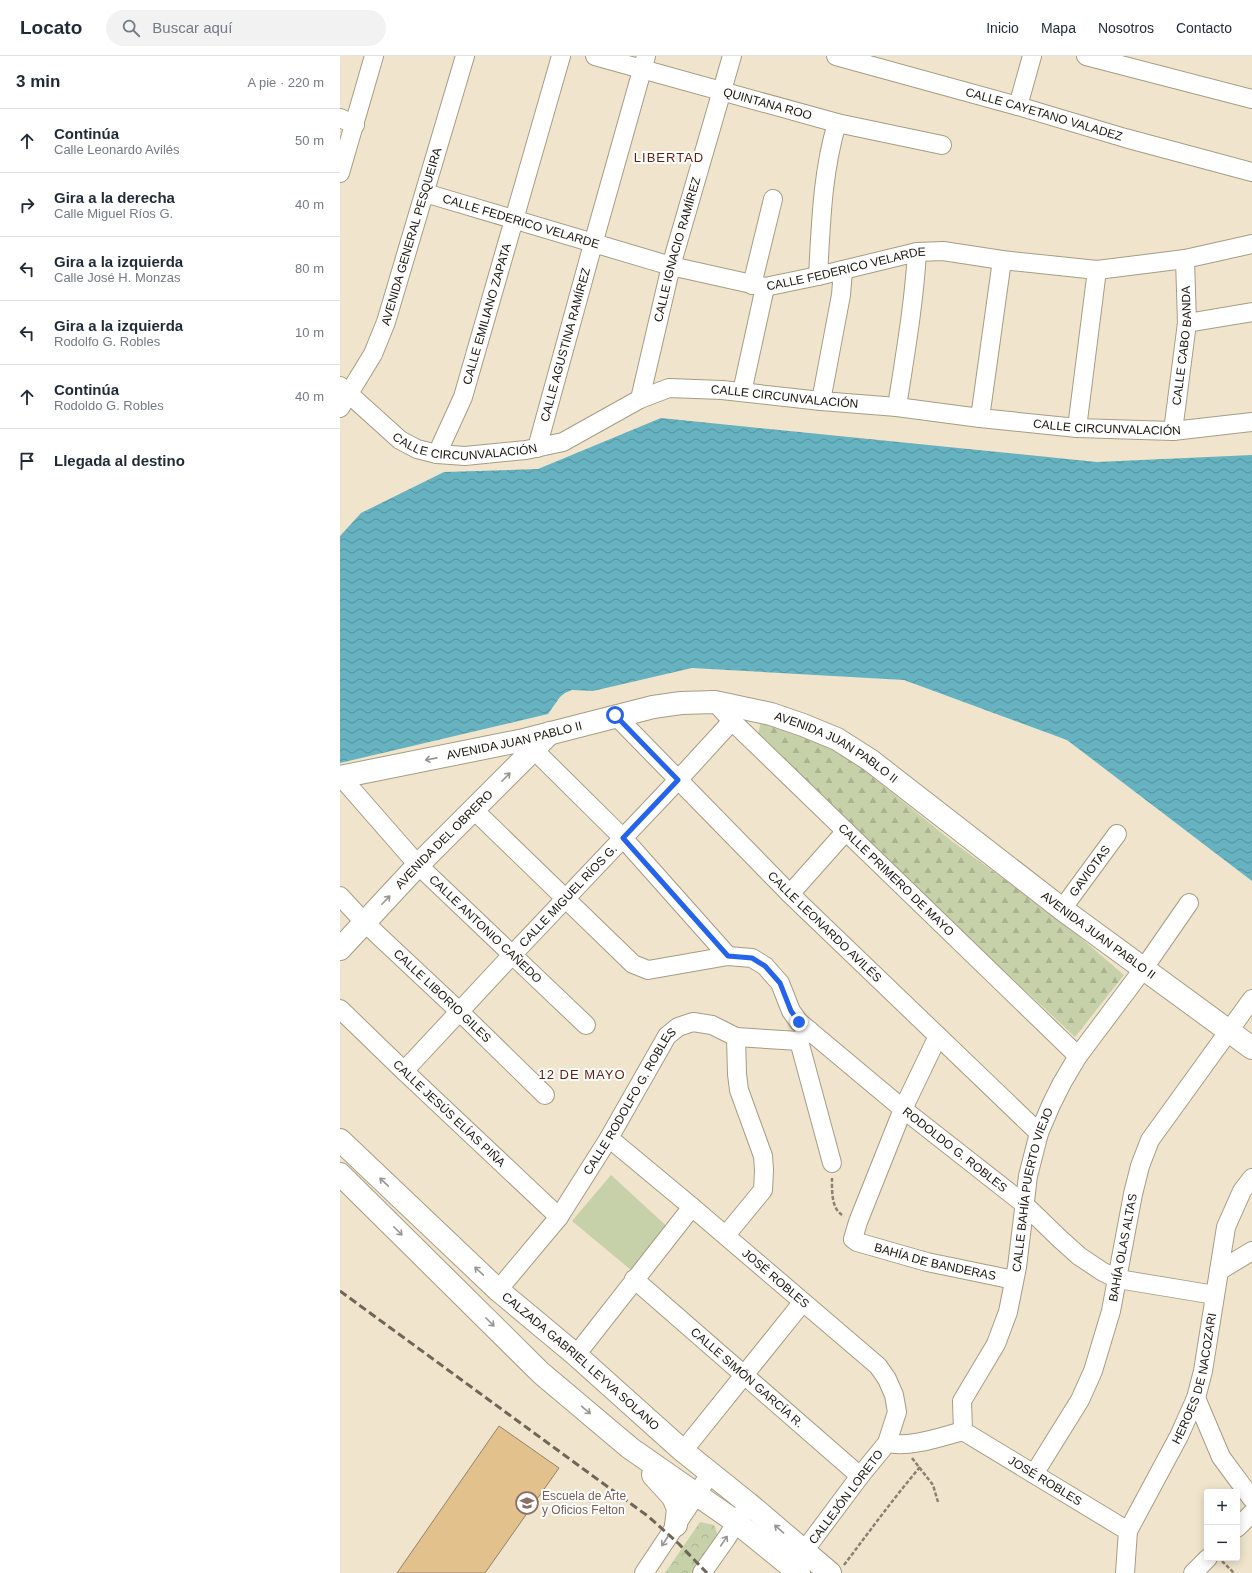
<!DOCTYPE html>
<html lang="es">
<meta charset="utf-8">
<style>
:root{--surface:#fff;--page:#f2f2f3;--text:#1f2937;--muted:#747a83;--line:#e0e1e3}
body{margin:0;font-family:Helvetica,sans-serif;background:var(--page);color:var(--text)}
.controls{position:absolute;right:12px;bottom:12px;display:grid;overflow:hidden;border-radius:4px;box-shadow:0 2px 10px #0003}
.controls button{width:36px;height:36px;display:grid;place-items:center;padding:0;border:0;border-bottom:1px solid var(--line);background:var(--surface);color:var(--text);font:20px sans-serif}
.stop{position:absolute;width:12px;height:12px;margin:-9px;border:3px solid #2563eb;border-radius:50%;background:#fff}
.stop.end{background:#2563eb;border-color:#fff;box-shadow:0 1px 4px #0008}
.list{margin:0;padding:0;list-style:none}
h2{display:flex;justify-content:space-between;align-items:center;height:52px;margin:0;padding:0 16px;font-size:17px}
h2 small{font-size:13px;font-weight:400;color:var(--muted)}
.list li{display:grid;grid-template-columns:26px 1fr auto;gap:12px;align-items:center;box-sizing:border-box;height:64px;padding:0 16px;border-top:1px solid var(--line)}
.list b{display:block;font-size:15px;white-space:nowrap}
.list p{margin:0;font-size:13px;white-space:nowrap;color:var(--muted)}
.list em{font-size:13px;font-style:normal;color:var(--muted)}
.icon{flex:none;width:22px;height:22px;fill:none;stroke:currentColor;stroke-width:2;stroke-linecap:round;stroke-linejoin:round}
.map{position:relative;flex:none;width:912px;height:1517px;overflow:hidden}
header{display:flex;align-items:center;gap:24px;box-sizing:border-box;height:56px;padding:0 20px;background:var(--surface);border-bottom:1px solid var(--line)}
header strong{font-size:19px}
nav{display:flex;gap:22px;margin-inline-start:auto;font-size:14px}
.search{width:280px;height:36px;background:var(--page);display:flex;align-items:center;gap:10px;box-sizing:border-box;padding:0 14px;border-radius:22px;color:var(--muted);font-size:15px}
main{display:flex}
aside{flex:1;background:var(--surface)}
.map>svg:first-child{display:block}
.green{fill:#c7d1a9}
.forest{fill:url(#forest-firs)}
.park{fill:url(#park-crowns)}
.water{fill:url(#water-waves)}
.building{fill:#e2c18d;stroke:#90826d}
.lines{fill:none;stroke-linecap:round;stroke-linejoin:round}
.minor-casing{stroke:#a69c84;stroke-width:20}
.major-casing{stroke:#a69c84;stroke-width:24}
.path{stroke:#8a8271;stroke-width:2.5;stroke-dasharray:4 2;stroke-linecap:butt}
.minor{stroke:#fff;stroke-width:18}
.major{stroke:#fff;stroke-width:22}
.rail{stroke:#6e6758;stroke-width:3;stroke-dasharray:8 4;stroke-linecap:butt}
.oneway{stroke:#989693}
.route{stroke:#2563eb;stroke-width:5}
.labels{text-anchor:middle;stroke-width:4;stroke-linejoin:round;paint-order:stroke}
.street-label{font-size:12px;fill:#1a160e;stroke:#fff}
.education-label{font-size:12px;fill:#785e54;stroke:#fff;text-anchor:start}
.neighbourhood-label{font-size:13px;letter-spacing:1px;fill:#611f0c;stroke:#fff}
</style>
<header>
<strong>Locato</strong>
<div class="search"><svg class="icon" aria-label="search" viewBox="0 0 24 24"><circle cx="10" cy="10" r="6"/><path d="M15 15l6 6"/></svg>Buscar aquí</div>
<nav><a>Inicio</a><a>Mapa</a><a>Nosotros</a><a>Contacto</a></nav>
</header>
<main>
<aside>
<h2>3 min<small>A pie · 220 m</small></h2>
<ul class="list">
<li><svg class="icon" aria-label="ahead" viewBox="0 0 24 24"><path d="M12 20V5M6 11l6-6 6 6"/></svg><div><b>Continúa</b><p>Calle Leonardo Avilés</p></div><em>50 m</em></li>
<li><svg class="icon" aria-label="right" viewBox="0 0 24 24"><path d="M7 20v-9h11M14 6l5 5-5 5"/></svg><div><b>Gira a la derecha</b><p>Calle Miguel Ríos G.</p></div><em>40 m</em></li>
<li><svg class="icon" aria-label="left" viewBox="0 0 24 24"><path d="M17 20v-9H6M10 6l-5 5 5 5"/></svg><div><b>Gira a la izquierda</b><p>Calle José H. Monzas</p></div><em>80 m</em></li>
<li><svg class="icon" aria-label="left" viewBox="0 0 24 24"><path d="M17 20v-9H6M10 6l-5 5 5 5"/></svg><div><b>Gira a la izquierda</b><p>Rodolfo G. Robles</p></div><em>10 m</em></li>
<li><svg class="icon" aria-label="ahead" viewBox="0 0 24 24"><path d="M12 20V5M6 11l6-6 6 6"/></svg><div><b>Continúa</b><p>Rodoldo G. Robles</p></div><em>40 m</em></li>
<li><svg class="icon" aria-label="arrive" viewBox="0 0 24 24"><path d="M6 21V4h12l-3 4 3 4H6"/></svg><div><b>Llegada al destino</b></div></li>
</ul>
</aside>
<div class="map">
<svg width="912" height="1517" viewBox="0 0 912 1517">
<defs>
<pattern id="forest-firs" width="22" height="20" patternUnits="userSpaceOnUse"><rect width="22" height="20" fill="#c7d1a9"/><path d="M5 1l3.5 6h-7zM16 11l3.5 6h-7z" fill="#aab390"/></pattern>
<pattern id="park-crowns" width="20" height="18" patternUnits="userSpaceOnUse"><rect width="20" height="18" fill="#c7d1a9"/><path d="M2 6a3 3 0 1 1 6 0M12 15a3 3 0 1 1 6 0" fill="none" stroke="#aab390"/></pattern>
<pattern id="water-waves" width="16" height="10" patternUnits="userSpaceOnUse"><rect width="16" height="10" fill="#67b2c0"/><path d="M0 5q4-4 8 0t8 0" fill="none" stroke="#54909a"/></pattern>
</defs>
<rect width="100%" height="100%" fill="#f0e5cc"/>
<!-- green -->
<path class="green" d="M271,1119L332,1175L297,1219L232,1165Z"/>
<!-- forest -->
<path class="forest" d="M421,665L503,697L613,786L720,864L784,919L735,981L417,683Z"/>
<!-- park -->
<path class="park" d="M360,1466L374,1469L378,1479L373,1490L351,1517H325Z"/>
<!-- water -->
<path class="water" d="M321,362L757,406L912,399V825L727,684L564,624L352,612L253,635L232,634L225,637L220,641L208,658L0,707V480L21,457L104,416L198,413Z"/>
<!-- building -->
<path class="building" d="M159,1370L219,1412L145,1517H57Z"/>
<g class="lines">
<!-- minor casing -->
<g class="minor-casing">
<g id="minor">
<path id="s1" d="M255,0L497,67L602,89"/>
<path id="s2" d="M496,0L678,50L785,82L912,116"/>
<path d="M746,0L912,43"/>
<path d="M678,50L692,0"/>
<path d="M0,62L15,69"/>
<path d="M0,117L34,0"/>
<path id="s3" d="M85,137L331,210L425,231L478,220L577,196L603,195L662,204L757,214L845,203L912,188"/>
<path d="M478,220C481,168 482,117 497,67"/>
<path d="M412,229L433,143"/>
<path d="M847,267L912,256"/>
<path id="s4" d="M0,330L60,384L77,393L97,398L125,400L186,394L223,386L300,343L329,332L382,334L481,345L557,351L640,362L737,372L833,375L912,366"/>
<path d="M402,336L425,231"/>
<path id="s5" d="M300,343L331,210L392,0"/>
<path d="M481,345L501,239L503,214"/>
<path d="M557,351C565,299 574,248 577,196"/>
<path id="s6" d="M0,352L33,298L46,266L125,0"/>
<path d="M640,362L662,204"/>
<path d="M737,372L757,214"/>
<path id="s7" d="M833,375L847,267L845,203"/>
<path id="s8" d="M197,392L253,188L306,0"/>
<path id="s9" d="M97,398L123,341L221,0"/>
<path id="s10" d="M375,646L392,665L738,1000"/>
<path id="s11" d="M275,659L450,838L699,1077"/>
<path d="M184,684L283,782L388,900"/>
<path id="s12" d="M1,721L78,809L246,969"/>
<path id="s13" d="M134,754L293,908L308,914L388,900L412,902L425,910L440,927L451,955L459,966L563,1053L684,1148L719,1182L739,1200L763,1216L778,1223L875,1239"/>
<path d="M450,838L506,775"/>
<path id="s14" d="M0,840L24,866L120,956L205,1039"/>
<path id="s15" d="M722,853L777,778"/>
<path id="s16" d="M0,953L64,1015L219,1161"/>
<path id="s17" d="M598,980L563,1053L518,1166L513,1183L517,1186L587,1206L674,1224"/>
<path d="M459,985L492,1107"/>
<path id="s18" d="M64,1015L172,899L338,724L392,665"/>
<path id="s19" d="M269,1082L352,1151L538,1310L547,1323L554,1339L557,1356L547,1387L520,1420L464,1495"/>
<path d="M386,1179L423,1134L424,1114L423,1100L399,1034L397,1018L396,981"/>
<path d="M879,1215L912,1195"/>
<path id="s20" d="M294,1223L520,1420"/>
<path id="s21" d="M158,1234L219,1161L269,1082L327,980L338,971L353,966L372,969L396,981L459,985L469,974"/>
<path d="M236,1299L352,1151"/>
<path d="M856,1342L881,1401L912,1443"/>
<path id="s22" d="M623,1375L788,1475"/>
<path id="s23" d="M547,1387C570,1392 600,1381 623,1375L622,1345L656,1288L668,1256L677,1211L688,1120L699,1077L711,1049L722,1027L738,1000L804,912L849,847"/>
<path d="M343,1395L462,1247"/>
<path id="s24" d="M694,1418L740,1344L753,1315L771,1255L793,1138L800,1110L810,1084L912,943"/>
<path d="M897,1472L912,1457"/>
<path d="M304,1517L370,1418"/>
<path d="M362,1517L386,1483L404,1455"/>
<path id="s25" d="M785,1517L788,1475L839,1380L856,1342L863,1315L886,1171L902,1135L912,1122"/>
<path d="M853,1517L868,1502"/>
</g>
</g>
<!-- major casing -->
<g class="major-casing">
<g id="major">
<path id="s26" d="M0,721L184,684L313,651L341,647L375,646L431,658L463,669L497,683L530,704L722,853L912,992"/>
<path id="s27" d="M0,893L78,809L210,677"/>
<path id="s28" d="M0,1084L158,1234L236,1299L343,1395L409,1448L490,1517"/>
<path d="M0,1118L201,1317L290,1392L396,1466L459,1517"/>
<path d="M313,1419L333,1441L338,1453L336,1469"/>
</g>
</g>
<!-- path -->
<g class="path">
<path d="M492,1122C492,1135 491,1154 504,1160"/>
<path d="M572,1402L593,1429L598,1446"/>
<path d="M882,1505L894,1517"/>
<path d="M504,1509C529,1476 553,1443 580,1411"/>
</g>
<!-- minor -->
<use href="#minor" class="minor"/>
<!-- major -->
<use href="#major" class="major"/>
<!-- rail -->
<path class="rail" d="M0,1235L309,1461L339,1488L367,1517"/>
</g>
<!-- one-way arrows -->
<defs><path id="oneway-shaft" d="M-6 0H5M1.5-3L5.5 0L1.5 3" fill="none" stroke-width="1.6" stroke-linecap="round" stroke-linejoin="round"/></defs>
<g class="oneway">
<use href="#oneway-shaft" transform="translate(91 703) rotate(169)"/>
<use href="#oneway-shaft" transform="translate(166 721) rotate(-45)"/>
<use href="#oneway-shaft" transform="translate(46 844) rotate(-46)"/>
<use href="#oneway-shaft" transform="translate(44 1126) rotate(-137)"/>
<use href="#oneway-shaft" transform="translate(58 1175) rotate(45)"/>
<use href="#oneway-shaft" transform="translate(139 1215) rotate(-137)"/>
<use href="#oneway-shaft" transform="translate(150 1266) rotate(45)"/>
<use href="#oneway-shaft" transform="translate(246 1354) rotate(40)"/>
<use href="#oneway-shaft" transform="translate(439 1473) rotate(-139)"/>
<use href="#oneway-shaft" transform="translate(325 1485) rotate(123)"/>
<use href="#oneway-shaft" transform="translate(384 1485) rotate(-56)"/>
</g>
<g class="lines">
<!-- route -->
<path class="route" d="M275,659L338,724L283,782L388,900L412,902L425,910L440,927L451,955L459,966"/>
</g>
<!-- icons -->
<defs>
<g id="school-ring" transform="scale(1.15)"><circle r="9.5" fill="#fff" stroke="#8d6e63" stroke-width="1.5"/><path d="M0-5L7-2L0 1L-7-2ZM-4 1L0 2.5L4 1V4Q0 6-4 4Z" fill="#8d6e63"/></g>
</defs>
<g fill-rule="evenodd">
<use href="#school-ring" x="187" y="1447"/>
</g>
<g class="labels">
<!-- street labels -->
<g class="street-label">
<text dy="4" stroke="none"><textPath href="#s1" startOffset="179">QUINTANA ROO</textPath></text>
<text dy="4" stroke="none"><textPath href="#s2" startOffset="216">CALLE CAYETANO VALADEZ</textPath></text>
<text dy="4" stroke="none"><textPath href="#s3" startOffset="100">CALLE FEDERICO VELARDE</textPath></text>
<text dy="4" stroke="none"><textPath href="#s6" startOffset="187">AVENIDA GENERAL PESQUEIRA</textPath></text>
<text dy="4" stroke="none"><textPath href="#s5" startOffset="154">CALLE IGNACIO RAMÍREZ</textPath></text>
<text dy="4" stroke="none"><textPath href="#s3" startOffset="436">CALLE FEDERICO VELARDE</textPath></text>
<text dy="4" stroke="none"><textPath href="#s9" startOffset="149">CALLE EMILIANO ZAPATA</textPath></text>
<text dy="4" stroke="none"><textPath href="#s8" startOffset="107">CALLE AGUSTINA RAMÍREZ</textPath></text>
<text dy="4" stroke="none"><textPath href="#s7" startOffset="86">CALLE CABO BANDA</textPath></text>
<text dy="4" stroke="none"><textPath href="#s4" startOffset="483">CALLE CIRCUNVALACIÓN</textPath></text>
<text dy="4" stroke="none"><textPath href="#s4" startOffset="807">CALLE CIRCUNVALACIÓN</textPath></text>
<text dy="4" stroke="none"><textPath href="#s4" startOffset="147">CALLE CIRCUNVALACIÓN</textPath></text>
<text dy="4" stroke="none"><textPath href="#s26" startOffset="178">AVENIDA JUAN PABLO II</textPath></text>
<text dy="4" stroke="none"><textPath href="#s26" startOffset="514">AVENIDA JUAN PABLO II</textPath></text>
<text dy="4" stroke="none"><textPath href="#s27" startOffset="151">AVENIDA DEL OBRERO</textPath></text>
<text dy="4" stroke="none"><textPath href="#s15" startOffset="47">GAVIOTAS</textPath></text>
<text dy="4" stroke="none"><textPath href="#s10" startOffset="254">CALLE PRIMERO DE MAYO</textPath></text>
<text dy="4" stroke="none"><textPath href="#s18" startOffset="240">CALLE MIGUEL RÍOS G.</textPath></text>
<text dy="4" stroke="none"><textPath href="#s11" startOffset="298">CALLE LEONARDO AVILÉS</textPath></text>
<text dy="4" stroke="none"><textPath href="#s12" startOffset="210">CALLE ANTONIO CAÑEDO</textPath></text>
<text dy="4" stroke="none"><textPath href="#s26" startOffset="838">AVENIDA JUAN PABLO II</textPath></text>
<text dy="4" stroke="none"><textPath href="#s14" startOffset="143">CALLE LIBORIO GILES</textPath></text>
<text dy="4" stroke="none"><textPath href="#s21" startOffset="231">CALLE RODOLFO G. ROBLES</textPath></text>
<text dy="4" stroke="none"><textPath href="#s16" startOffset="151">CALLE JESÚS ELÍAS PIÑA</textPath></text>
<text dy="4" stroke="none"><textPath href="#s13" startOffset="626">RODOLDO G. ROBLES</textPath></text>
<text dy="4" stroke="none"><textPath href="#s23" startOffset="333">CALLE BAHÍA PUERTO VIEJO</textPath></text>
<text dy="4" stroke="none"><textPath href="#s24" startOffset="246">BAHÍA OLAS ALTAS</textPath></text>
<text dy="4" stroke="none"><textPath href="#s17" startOffset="306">BAHÍA DE BANDERAS</textPath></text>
<text dy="4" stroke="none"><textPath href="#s19" startOffset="218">JOSÉ ROBLES</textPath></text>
<text dy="4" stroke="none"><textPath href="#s28" startOffset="327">CALZADA GABRIEL LEYVA SOLANO</textPath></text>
<text dy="4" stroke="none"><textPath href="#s20" startOffset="150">CALLE SIMÓN GARCÍA R.</textPath></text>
<text dy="4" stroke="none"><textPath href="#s25" startOffset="210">HEROES DE NACOZARI</textPath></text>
<text dy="4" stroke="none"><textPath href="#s22" startOffset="96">JOSÉ ROBLES</textPath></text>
<text transform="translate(506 1441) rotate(-53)" y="4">CALLEJÓN LORETO</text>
</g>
<!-- education labels -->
<g class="education-label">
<text x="202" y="1444">Escuela de Arte<tspan x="202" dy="14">y Oficios Felton</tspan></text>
</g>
<!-- neighbourhood labels -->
<g class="neighbourhood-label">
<text x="329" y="106">LIBERTAD</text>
<text x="242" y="1023">12 DE MAYO</text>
</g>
</g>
</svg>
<div class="controls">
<button>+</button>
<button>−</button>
</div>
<div class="stop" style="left:275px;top:659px"></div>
<div class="stop end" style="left:459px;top:966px"></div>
</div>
</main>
